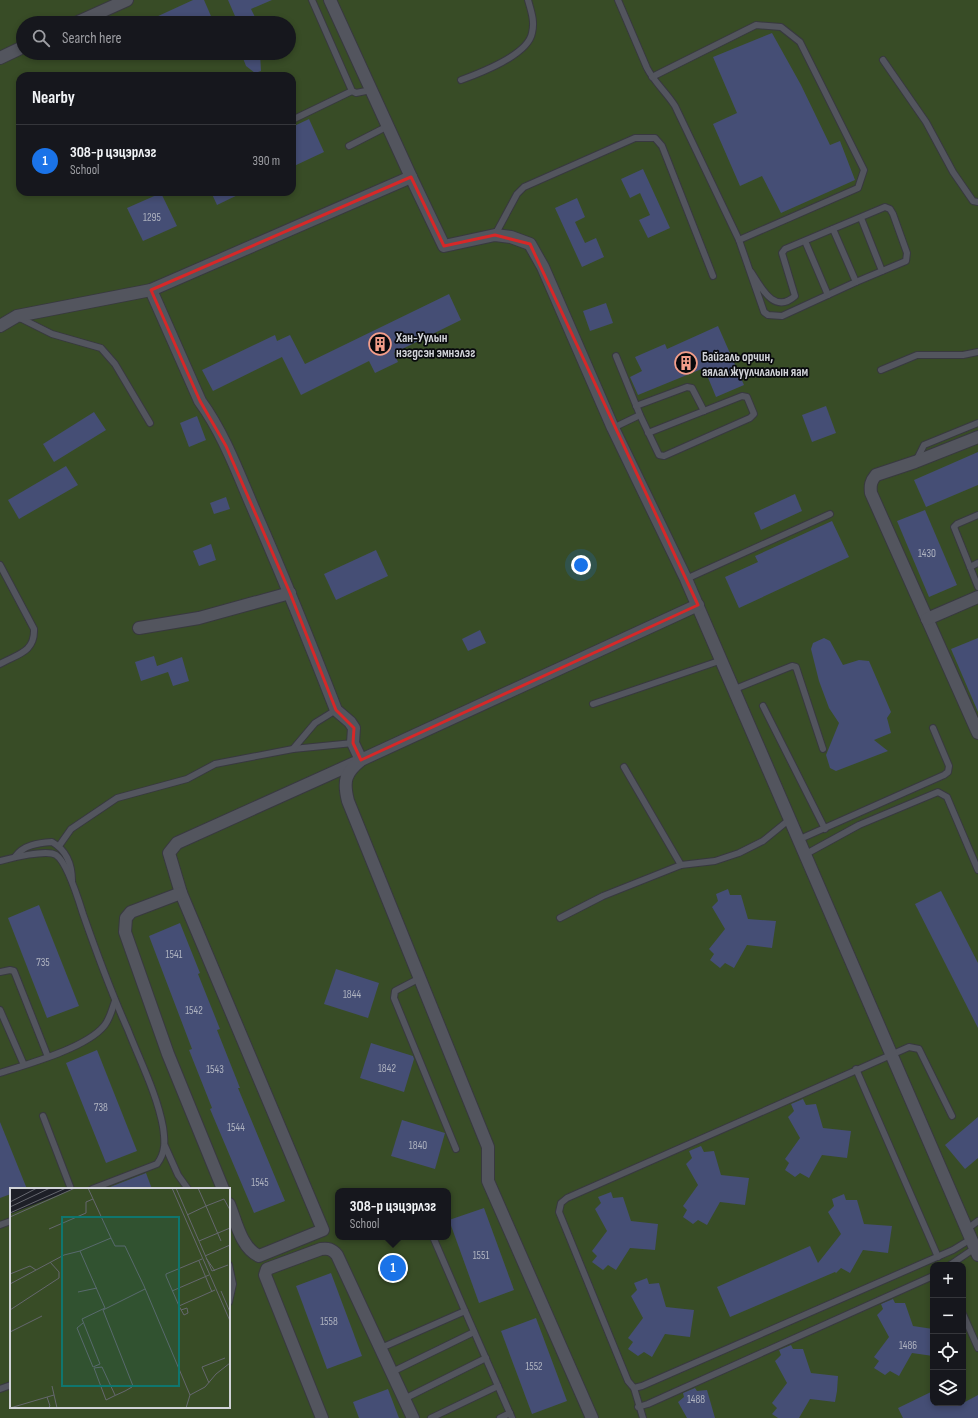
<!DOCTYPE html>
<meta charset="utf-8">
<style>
:root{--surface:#16171d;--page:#1f2026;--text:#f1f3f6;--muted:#9e9fa4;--line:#35363b;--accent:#1a73e8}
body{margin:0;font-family:"Sofia Sans Condensed",sans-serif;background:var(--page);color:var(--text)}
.controls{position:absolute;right:12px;bottom:12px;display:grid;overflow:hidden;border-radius:8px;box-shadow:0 2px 6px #0003}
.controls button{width:36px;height:36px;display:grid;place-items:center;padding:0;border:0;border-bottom:1px solid var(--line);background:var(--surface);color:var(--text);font:20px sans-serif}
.you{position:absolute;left:581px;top:565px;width:14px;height:14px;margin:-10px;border:3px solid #fff;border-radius:50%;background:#1a73e8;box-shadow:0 0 0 6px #1a73e833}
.badge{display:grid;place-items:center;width:26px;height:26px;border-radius:50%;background:var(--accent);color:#fff;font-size:13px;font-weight:700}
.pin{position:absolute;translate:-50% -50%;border:2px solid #fff;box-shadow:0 1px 4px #0006}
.popup{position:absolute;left:335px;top:1188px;width:116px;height:52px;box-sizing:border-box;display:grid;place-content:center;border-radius:8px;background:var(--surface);filter:drop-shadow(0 1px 3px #0005);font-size:13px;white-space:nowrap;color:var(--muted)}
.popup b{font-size:15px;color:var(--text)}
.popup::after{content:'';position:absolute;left:50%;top:100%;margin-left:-8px;border:8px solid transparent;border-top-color:var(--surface)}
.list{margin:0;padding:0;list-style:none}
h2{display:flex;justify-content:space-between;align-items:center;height:52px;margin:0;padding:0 16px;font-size:17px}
h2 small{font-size:13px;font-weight:400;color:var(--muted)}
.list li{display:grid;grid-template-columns:26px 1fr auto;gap:12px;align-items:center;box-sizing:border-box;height:72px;padding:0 16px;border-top:1px solid var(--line)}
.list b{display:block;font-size:15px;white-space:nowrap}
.list p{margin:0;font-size:13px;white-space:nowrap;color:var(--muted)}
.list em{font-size:13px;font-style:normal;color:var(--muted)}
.icon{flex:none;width:22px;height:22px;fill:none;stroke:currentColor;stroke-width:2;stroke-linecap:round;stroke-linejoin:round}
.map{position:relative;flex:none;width:978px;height:1418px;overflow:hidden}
.search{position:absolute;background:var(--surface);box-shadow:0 2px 6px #0003;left:16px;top:16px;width:280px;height:44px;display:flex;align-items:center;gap:10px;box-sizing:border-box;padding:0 14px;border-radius:22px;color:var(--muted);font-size:15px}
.panel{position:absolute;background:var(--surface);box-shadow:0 2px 6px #0003;left:16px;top:72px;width:280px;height:124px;border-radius:12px}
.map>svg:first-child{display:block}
.green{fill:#384c26;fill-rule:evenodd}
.building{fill:#454e75}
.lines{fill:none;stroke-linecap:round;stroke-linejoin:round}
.lane-casing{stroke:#38393f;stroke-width:8}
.street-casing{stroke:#38393f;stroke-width:14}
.lane{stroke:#53555e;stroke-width:6}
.street{stroke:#53555e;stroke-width:12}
.marked{fill:none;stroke:#d62828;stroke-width:3;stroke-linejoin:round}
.labels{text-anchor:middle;stroke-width:3.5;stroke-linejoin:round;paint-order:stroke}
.number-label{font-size:11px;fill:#aeb2bf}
.poi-label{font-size:13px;font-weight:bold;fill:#d1d3d8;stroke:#08090d;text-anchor:start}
.inset-road{fill:none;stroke:#65676e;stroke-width:1}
.view{fill:#0f766e;fill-opacity:0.15;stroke:#0f766e;stroke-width:2}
.inset-edge{fill:none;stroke:#d1d3d8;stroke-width:2}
</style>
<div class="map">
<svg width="978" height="1418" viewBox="0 0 978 1418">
<rect width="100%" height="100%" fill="#1d1f27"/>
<!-- green -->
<path class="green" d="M0,0H978V1418H0ZM23,23H289V53H23ZM20,76H292V192H20ZM11,1189H229V1407H11ZM338,1191H448V1237H338ZM933,1265H963V1403H933Z"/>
<!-- building -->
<g class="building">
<path d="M193,0H204L214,23H143Z"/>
<path d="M228,0H272L251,9L258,23H238Z"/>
<path d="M772,33L801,85L830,145L840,141L855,180L781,213L762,176L740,186L713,124L737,113L713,57Z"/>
<path d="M241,53H260L261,71L255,73L246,66Z"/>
<path d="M309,119L324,152L292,167V127Z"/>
<path d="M643,169L670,228L648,238L639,220L650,215L640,193L630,198L621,179Z"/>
<path d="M211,192H244L217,205Z"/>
<path d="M161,193L177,226L143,241L127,208Z"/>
<path d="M577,198L585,217L575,222L585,243L596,238L604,257L582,267L555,208Z"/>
<path d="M449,294L461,320L394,353L398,362L375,373L369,361L301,395L282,357L213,391L202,370L275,335L277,341L290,335L305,364Z"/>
<path d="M606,303L613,323L590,331L583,311Z"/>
<path d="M718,326L744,385L716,397L704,368L638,395L630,377L642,371L635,357L665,344L667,349Z"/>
<path d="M826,406L836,433L812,442L802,415Z"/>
<path d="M94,412L106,430L54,462L43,444Z"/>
<path d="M197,416L206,440L189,447L180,423Z"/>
<path d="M978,452V485L926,507L914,480Z"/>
<path d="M66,466L78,485L19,519L8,500Z"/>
<path d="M795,494L802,511L761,530L754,513Z"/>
<path d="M226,497L230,509L214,514L210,503Z"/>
<path d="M925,510L957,585L929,597L897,521Z"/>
<path d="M832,521L849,557L739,608L725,577L758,562L755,556Z"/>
<path d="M211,544L216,560L199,566L193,551Z"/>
<path d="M376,550L388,576L336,600L324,574Z"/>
<path d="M480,630L486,643L468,651L462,639Z"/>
<path d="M824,638L830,641L843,665L859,660L869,661L891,712L887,718L891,733L874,740L888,751L836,771L830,768L826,755L839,723L829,708L819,681L811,649L813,643Z"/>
<path d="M978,638V712L951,649Z"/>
<path d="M154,656L157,666L182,657L189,681L173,686L168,672L141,681L135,662Z"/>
<path d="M728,889L730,895H741L748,919L776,921L772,948L747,945L734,968L725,963L720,968L710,960L714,954L709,949L725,929L712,907L718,901L716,894Z"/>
<path d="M941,891L978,963V1028L915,904Z"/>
<path d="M39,905L79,1006L47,1018L8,918Z"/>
<path d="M180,923L200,973L198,974L220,1029L217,1030L240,1088H238L285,1201L254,1213L210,1109L212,1108L189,1050L192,1049L149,936Z"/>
<path d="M336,969L379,983L368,1018L324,1004Z"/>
<path d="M371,1043L413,1056L414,1059L404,1092L360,1078Z"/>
<path d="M97,1050L137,1151L106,1163L66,1063Z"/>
<path d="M803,1099L806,1105L816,1104L823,1128L851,1131L847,1158L822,1155L809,1178L800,1173L795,1177L785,1170L789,1163L785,1159L800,1138L788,1117L794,1111L791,1104Z"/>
<path d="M978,1117V1158L965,1169L945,1145Z"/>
<path d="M402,1120L445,1133L435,1169L391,1156Z"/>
<path d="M0,1122L27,1189H11V1194L0,1198Z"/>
<path d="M701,1146L704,1152L714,1151L721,1175L749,1178L745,1205L720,1202L707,1225L698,1220L693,1224L683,1217L687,1210L683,1206L698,1185L686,1164L692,1158L689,1151Z"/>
<path d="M146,1173L152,1189H105Z"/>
<path d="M611,1192L613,1198L623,1197L631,1221L658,1224L655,1250L630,1248L616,1270L608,1265L603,1270L592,1262L597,1256L592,1251L607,1231L595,1209L601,1203L598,1197Z"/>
<path d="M844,1194L846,1200H857L864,1224L892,1226L888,1253L863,1250L850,1273L841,1268L836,1273L835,1272L730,1317L717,1287L810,1246L818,1263L841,1234L828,1212L834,1206L832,1199Z"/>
<path d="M484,1208L514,1290L479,1303L449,1220Z"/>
<path d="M331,1273L362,1356L327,1369L296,1286Z"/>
<path d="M647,1278L649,1284L659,1283L666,1307L694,1310L690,1337L665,1334L652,1357L644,1352L638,1356L628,1349L633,1342L628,1338L643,1318L631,1296L637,1290L634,1283Z"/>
<path d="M893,1299L895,1303H905L913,1326L933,1329V1356L912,1353L899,1376L890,1371L885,1375L874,1368L879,1361L874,1357L889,1337L877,1315L883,1309L881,1304Z"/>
<path d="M536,1318L567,1401L532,1414L501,1331Z"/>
<path d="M791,1345L793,1349H803L811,1373L838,1376L837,1391L835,1402L810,1399L799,1418H778L772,1414L777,1408L772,1403L787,1383L775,1361L781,1355L779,1350Z"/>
<path d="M695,1388L697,1391L707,1390L715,1418H687L678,1402L684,1397L683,1393Z"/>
<path d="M388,1389L399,1418H359L353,1402Z"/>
<path d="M933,1391V1403H963L978,1395V1418H903L898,1408Z"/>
</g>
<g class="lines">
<!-- lane casing -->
<g class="lane-casing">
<g id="lane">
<path d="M312,0L352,91L356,93L371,90"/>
<path d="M618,0L647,68C654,82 667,93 675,106L739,240L764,312L768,315L782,316L856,282L906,261L907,253L893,214L890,209L885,207L785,249L782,253L795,296C774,315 761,287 751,272"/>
<path d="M883,60L926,122L953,172L973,201L978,202"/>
<path d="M652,77L756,25L781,27L800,42L864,170L858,188L739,240"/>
<path d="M461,80C480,73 528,55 532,33C535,21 531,11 528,0"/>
<path d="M292,120L352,91"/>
<path d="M349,146L388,126"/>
<path d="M861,218L882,271"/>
<path d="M833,229L856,282"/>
<path d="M495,235L517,194L524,187L635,138H655L662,146L713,276"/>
<path d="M805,241L828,295"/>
<path d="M18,317L52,334L101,348L115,364L150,423"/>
<path d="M616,356L640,415L659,455L664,456L750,418L754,414L747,397L742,396L648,433"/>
<path d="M881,370L917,355H963L978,352"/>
<path d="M636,406L687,387L692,388L704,411"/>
<path d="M613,428L640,415"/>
<path d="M916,461L924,445L978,423"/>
<path d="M978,515L957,524L954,527L978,587"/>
<path d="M0,565L34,629C35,652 18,654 0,664"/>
<path d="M970,567L978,563"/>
<path d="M686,579L830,514"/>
<path d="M735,689L792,666L796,667L823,749"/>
<path d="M593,704L722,660"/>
<path d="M763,706L825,829"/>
<path d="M293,749L353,743"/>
<path d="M624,767L681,865"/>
<path d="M800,839L944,775L948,772L949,766L933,728"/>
<path d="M59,846L71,829L117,798L187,779L215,764L293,749L315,723L336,710"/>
<path d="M806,854L859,825L938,792L947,797L978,870"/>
<path d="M15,857C23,845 38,843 52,842C66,850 72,864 72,881"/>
<path d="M0,861C11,858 47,849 56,855C67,862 79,901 83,914C97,954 111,992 128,1030C140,1061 157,1094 163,1127C165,1141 166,1152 157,1164L92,1189"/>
<path d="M560,918L603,896L681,865L715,861L739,853L763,841L790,819"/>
<path d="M0,972L10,970L14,971L48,1057"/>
<path d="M420,978L395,991L394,998L456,1149"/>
<path d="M0,1010L24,1065"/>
<path d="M856,1069L938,1257"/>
<path d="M0,1073C28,1064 86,1048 104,1026C110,1019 112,1009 115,1001"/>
<path d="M43,1116L71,1189"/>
<path d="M165,1146L178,1175L188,1189"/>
<path d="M0,1225L11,1221"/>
<path d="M967,1229L978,1221"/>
<path d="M433,1237L465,1311"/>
<path d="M229,1265L233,1284L229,1302"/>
<path d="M950,1265L975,1248"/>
<path d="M963,1314L978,1348"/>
<path d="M381,1348L465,1311L512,1418"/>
<path d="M392,1372L474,1332"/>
<path d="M634,1388L642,1386L953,1250L971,1239"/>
<path d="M0,1389L11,1385"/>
<path d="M404,1399L486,1358"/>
<path d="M638,1407L648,1404L933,1276"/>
<path d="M431,1418L498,1386"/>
<path d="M500,1418L510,1413"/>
<path d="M643,1418L634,1388L628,1381L559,1212L561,1203L567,1198L909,1047L919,1049L952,1116"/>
</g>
</g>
<!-- street casing -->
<g class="street-casing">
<g id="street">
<path d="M76,23L127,0"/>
<path d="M0,58L23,47"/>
<path d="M411,177L444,246L495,235L511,237L530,244L543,267L613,428L686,579L978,1255"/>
<path d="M151,290L200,401C224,434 238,473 254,510C283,576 310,643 336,710L350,722L354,728L353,743L361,760L177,843L169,853L181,893L323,1230L259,1256C241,1248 236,1221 229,1204"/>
<path d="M0,326L17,316L151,290L411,177L330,0"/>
<path d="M978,437L915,462L876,475C871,481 870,485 871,493L978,733"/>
<path d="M927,619L978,597"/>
<path d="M139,628L199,618L290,593"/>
<path d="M181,893L131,912L126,918L125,932L168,1054L223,1189"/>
<path d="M322,1418L265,1275L267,1269L321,1249C328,1248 332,1249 337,1255L413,1418"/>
<path d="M592,1418L488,1181V1147L348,801C343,781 345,773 361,760L698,605"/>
</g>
</g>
<!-- lane -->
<use href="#lane" class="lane"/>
<!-- street -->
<use href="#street" class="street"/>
</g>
<!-- marked area -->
<path class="marked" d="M411,177L444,246L495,235L530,244L698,605L361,760L353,743L354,728L336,710L290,593L226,446L200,401L151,290Z"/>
<!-- icons -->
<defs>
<g id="building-ring" transform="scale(1.15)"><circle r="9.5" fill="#08090d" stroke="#f49e8a" stroke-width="1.5"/><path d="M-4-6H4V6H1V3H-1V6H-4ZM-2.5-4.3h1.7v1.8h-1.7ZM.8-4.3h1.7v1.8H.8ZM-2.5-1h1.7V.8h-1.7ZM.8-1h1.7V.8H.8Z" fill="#f49e8a"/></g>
</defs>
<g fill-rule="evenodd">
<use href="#building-ring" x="380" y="344"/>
<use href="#building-ring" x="686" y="363"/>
</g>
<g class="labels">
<!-- number labels -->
<g class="number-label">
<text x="152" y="221">1295</text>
<text x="927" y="557">1430</text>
<text x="174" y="958">1541</text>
<text x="43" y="966">735</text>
<text x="352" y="998">1844</text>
<text x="194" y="1014">1542</text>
<text x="387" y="1072">1842</text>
<text x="215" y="1073">1543</text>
<text x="101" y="1111">738</text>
<text x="236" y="1131">1544</text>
<text x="418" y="1149">1840</text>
<text x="260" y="1186">1545</text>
<text x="481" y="1259">1551</text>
<text x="329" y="1325">1558</text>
<text x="908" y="1349">1486</text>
<text x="534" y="1370">1552</text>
<text x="696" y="1403">1488</text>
</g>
<!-- poi labels -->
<g class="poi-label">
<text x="396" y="342">Хан-Уулын<tspan x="396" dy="15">нэгдсэн эмнэлэг</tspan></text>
<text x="702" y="361">Байгаль орчин,<tspan x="702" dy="15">аялал жуулчлалын яам</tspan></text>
</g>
</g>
<!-- overview -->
<g transform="translate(10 1188)">
<rect width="220" height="220" fill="#1d1f27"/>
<path d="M66,0H220V220H0V26Z" fill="#384c26"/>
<path class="inset-road" d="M162,0L220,133M166,0L202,83L218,77M0,14L27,0M0,19L40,0M0,25L56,0M177,27L196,18L188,0M0,29L65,0M39,41L76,25V14L83,11M101,50L105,58H115L134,98L180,207L176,220M189,53L220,40M211,53L196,18L214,11L220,22M70,63L95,120L72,131L90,176L83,179L67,140L73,135M195,68L220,57M196,70L205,83M189,73L202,104M0,86L20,78L26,82M0,96L54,67L70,63L101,50L78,0M162,103L199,87M211,103L220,124M68,104L87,100M169,118L205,102M0,122L49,90V84L40,74M171,122L177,120L178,125L174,127L169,118L156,88V86L192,71M0,144L32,128M199,195L192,179L215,170M42,198L47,220M105,207L92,179L84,180L96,212L104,208L115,203L122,199L123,198L93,122L135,101M180,207L195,199L206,186L220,175M37,209L40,218L38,220M0,220L44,207"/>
<path class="view" d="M52,29H169V198H52Z"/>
<rect width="220" height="220" class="inset-edge"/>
</g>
</svg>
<div class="controls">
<button>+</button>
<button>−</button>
<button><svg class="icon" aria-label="locate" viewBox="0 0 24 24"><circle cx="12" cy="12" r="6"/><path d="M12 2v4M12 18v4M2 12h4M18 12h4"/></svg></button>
<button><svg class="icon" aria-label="layers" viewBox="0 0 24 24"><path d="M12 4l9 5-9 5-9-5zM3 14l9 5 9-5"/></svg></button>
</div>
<div class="you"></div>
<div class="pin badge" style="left:393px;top:1268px">1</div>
<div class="popup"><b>308-р цэцэрлэг</b>School</div>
<div class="search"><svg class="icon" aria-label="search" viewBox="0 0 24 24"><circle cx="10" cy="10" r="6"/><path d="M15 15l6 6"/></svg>Search here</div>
<section class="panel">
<h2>Nearby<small></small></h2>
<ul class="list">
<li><span class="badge">1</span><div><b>308-р цэцэрлэг</b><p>School</p></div><em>390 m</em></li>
</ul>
</section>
</div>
